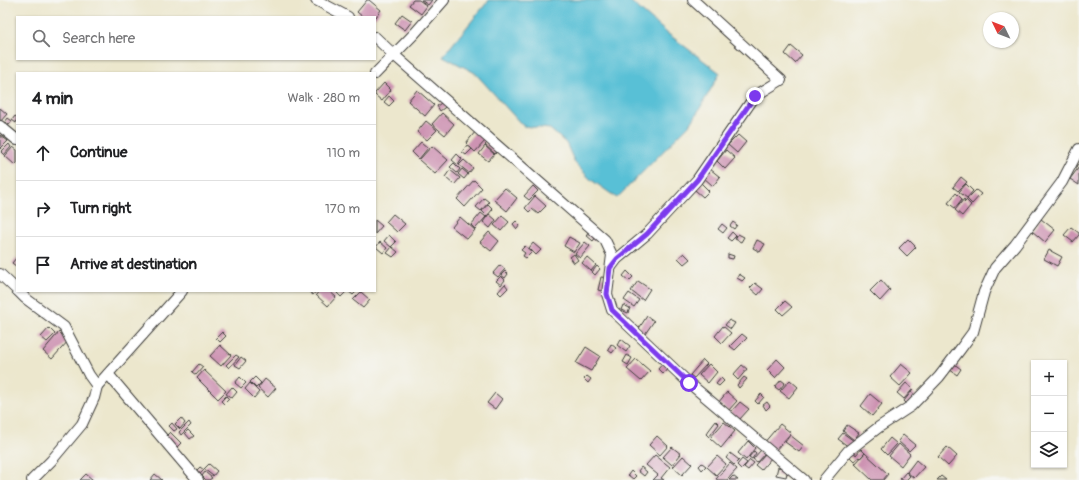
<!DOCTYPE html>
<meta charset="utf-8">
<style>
:root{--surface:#fff;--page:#f2f2f2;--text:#202124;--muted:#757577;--line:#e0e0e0}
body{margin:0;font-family:Pangolin,sans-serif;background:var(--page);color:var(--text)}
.controls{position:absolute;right:12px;bottom:12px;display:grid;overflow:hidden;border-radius:0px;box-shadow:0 1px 3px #0004}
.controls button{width:36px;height:36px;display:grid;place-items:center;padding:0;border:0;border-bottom:1px solid var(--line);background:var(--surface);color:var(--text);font:20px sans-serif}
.compass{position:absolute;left:983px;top:12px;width:36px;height:36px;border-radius:50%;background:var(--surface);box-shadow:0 1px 3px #0004;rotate:313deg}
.stop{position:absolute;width:12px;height:12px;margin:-9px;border:3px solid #7c3aed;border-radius:50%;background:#fff}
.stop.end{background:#7c3aed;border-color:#fff;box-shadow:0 1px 4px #0008}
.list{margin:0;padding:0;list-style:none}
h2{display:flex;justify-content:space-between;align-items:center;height:52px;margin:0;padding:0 16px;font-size:17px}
h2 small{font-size:13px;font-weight:400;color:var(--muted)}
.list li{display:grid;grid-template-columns:26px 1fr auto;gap:12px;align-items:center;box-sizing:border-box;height:56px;padding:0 16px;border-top:1px solid var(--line)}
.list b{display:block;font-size:15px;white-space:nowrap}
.list em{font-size:13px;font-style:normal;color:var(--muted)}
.icon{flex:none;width:22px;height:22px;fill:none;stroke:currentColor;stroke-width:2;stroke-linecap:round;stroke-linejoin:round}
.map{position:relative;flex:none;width:1079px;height:480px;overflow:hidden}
.search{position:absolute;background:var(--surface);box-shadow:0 1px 3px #0004;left:16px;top:16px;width:360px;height:44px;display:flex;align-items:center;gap:10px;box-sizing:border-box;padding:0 14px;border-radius:0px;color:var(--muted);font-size:15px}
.panel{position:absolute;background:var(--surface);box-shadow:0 1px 3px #0004;left:16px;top:72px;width:360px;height:220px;border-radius:0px}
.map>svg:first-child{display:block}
.water{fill:#58c0d6;stroke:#3a6e79}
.building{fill:#cd93b2}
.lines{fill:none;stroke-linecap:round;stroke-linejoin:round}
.minor-casing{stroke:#3b3a37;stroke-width:12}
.minor{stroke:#fff;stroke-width:10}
.route{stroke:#7c3aed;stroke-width:5}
</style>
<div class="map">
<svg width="1079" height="480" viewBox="0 0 1079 480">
<rect width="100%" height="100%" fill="#f6f6f2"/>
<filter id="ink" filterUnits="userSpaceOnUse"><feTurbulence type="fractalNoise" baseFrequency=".025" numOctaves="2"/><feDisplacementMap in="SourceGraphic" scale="8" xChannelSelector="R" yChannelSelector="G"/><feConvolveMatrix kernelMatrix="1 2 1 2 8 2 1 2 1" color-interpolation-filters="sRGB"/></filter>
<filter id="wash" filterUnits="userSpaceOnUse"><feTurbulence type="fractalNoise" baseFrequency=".012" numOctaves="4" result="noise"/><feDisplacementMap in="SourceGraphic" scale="16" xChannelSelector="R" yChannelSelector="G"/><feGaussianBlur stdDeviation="0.9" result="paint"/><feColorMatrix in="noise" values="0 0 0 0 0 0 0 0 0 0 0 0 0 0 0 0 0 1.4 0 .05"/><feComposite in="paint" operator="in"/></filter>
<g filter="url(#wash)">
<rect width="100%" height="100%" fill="#ece7cd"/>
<!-- water -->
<path class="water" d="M489,0H629L667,33L720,73L692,122L617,198L590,179L575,163L566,143L550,129L523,126L475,73L443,56Z"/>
<g id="blocks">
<!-- building -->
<g class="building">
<path d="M367,0H369L381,10L376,17H363L357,12Z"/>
<path d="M413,0H419L427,6L421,14L409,5Z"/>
<path d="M421,0H432L428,5Z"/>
<path d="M402,14L412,21L405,30L395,23Z"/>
<path d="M791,46L802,55L795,63L785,54Z"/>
<path d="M384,83L391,90L382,101L375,95V93Z"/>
<path d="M417,90L434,105L425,116L408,101Z"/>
<path d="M389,96L394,101L389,106L384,102Z"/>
<path d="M444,101L448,105L440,111L437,106Z"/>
<path d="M0,108L7,114L0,122Z"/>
<path d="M442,113L454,124L445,135L432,124Z"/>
<path d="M15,116L17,117L16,123L12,120Z"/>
<path d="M8,118L12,121L9,125L5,122Z"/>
<path d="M426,121L437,130L427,140L417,132Z"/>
<path d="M476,131L486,140L475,152L466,143Z"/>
<path d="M0,135L8,141L0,149Z"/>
<path d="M738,135L746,142L737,153L728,145Z"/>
<path d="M490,140L499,149L495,154L485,145Z"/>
<path d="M421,142L428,148L419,159L412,152Z"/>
<path d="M9,144L11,147L4,155L1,152Z"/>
<path d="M467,145L472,149L466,155L462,152Z"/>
<path d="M432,146L448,160L435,174L419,160Z"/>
<path d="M485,146L494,154L488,161L479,154Z"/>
<path d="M13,147L17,150V163L15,165L5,156Z"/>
<path d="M726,150L735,158L725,169L717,161Z"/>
<path d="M457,154L462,159L458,165L452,160Z"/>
<path d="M464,160L473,168L469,173L459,165Z"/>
<path d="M454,163L460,169L457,173L450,167Z"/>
<path d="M1079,167V185L1070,179Z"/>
<path d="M462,169L468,174L464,179L458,174Z"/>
<path d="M710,169L720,177L713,186L703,177Z"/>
<path d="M450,170L460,178L454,185L445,177Z"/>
<path d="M961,177L967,182L958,191L953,187Z"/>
<path d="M474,180L482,188L465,207L457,199Z"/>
<path d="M701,183L709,191L703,197L695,190Z"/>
<path d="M966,184L973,191L967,198L959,192Z"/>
<path d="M533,186L538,191L529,200L524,196Z"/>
<path d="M505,188L517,198L507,211L494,200Z"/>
<path d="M976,190L981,194L972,204L967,199Z"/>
<path d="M956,193L962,199L955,208L948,203Z"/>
<path d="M535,196L546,206L538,214L532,209L529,212L525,208Z"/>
<path d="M484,198L489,202L481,211L476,207Z"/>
<path d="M964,199L965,200L964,202L966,200L971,205L962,216L955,210Z"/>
<path d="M488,204L493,209L487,216L482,211Z"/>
<path d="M481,213L486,217L475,229L471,225Z"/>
<path d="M393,214L405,224L397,232L386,222Z"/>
<path d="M489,214L496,220L490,228L483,222Z"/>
<path d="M502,216L509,222L501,231L494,225Z"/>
<path d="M460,217L475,230L467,239L452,227Z"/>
<path d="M1041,219L1055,230L1045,242L1032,231Z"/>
<path d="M375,220L382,226L375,234Z"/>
<path d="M516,221L520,225L517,229L513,224Z"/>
<path d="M733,222L737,225L734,229L730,226Z"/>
<path d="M722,224L727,228L723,233L718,229Z"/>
<path d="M1071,227L1079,233V235L1073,242L1064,235Z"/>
<path d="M589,231L596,237L593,241L586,235Z"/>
<path d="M489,232L499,241L491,251L480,242Z"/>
<path d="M732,232L736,236L731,241L727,238Z"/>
<path d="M738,234L744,237L741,242L735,239Z"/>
<path d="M389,235L396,242L391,247L384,241Z"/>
<path d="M569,237L580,243L574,252L564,246Z"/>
<path d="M908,239L916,247L907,256L899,248Z"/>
<path d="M757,240L765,244L760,252L753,248Z"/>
<path d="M380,242L387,248L383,253L376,247Z"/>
<path d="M585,242L590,246L580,258L575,254Z"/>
<path d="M533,243L541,250L536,255L529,248Z"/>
<path d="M525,246L532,252L526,258L523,256L525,253L521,250Z"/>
<path d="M392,247L398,252L393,257L387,253Z"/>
<path d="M1049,250L1062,257L1057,266L1044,259Z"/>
<path d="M684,253L690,259L684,264L678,258Z"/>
<path d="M574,254L578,260L574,263L570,257Z"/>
<path d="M728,254L734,256L733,259L728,258Z"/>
<path d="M17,257V267L12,263Z"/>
<path d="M587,257L596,265L591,271L582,263Z"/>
<path d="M500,265L505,269L498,277L493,273Z"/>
<path d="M597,266L600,269L595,275L592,272Z"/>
<path d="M505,271L508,274L505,278L501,275Z"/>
<path d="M627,271L633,277L629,281L623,276Z"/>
<path d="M739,274L745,278L742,281L737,278Z"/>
<path d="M501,276L505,280L501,285L496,281Z"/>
<path d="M601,277L608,278L605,292L598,290Z"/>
<path d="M881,280L890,290L880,301L870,291Z"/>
<path d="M638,281L650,289L643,300L631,291Z"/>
<path d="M755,283L763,289L758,295L750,288Z"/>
<path d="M505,284L508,288L501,295L498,292Z"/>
<path d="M308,291H316L313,295Z"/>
<path d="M319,291H329L336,297L328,306L316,295Z"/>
<path d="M339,291H347L341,297L337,293Z"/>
<path d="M348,291H357L353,295Z"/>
<path d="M361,292L370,300L363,308L353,300Z"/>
<path d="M629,293L639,300L634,307L624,300Z"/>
<path d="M785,301L792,307L783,315L777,309Z"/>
<path d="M623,305L630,308L628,313L621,310Z"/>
<path d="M647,316L654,321L645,334L638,330Z"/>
<path d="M729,320L735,323L731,329L725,325Z"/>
<path d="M723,326L731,333L722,343L715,336Z"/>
<path d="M49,328L55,334L47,342L41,337Z"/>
<path d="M59,332L69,340L52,359L43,351Z"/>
<path d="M222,332L226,336L220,342L216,338Z"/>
<path d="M742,334L747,338L735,350L730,346Z"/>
<path d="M621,339L630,346L626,352L617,345Z"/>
<path d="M611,344L616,348L612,353L608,350Z"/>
<path d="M220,345L231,355L221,366L210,356Z"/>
<path d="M586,347L600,356L591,371L576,363Z"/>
<path d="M236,355L239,357L229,368L226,365Z"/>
<path d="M627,355L632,358L628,365L623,362Z"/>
<path d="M241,357L246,361L240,368L235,365Z"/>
<path d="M636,359L650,371L641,381L627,369Z"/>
<path d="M777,359L785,367L775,378L767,370Z"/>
<path d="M703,360L707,364L694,378L690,375Z"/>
<path d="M664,362L669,367L663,374L658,369Z"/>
<path d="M953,363L961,369L957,375L949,369Z"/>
<path d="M199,364L203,367L196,375L192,372Z"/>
<path d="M709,364L717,372L708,383L699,375Z"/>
<path d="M901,364L912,373L900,386L890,377Z"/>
<path d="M742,365L747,369L738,380L733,375Z"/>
<path d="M204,370L226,391L218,399L197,378Z"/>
<path d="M587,376L591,379L588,383L584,379Z"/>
<path d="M240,377L246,383L241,388L235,383Z"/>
<path d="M255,377L261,383L256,388L250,382Z"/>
<path d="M744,377L747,379L739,388L737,385Z"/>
<path d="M721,378L724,381L719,386L716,384Z"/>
<path d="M265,379L276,388L268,397L258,388Z"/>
<path d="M781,380L785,383L779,390L775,387Z"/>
<path d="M790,380L798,387L789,398L780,391Z"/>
<path d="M250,383L259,392L254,398L245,389Z"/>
<path d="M906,383L913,389L904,399L897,393Z"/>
<path d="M232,387L237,392L232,398L226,394Z"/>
<path d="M727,392L737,401L728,411L718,403Z"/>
<path d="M911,392L916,396L908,405L904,401Z"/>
<path d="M495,393L502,399L495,409L487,403Z"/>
<path d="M761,394L764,397L758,404L755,401Z"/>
<path d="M870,394L882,404L872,416L861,406Z"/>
<path d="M226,396L229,399L224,404L221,401Z"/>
<path d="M740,402L749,409L739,420L730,413Z"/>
<path d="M767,402L770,406L766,410L763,405Z"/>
<path d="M181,418L185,423L180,429L175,424Z"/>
<path d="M716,421L719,424L709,437L706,434Z"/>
<path d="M189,422L191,425L181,435L179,432Z"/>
<path d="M724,422L735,431L721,448L710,438Z"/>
<path d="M172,423L177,429L174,431L169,426Z"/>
<path d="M780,424L791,433L773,453L763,444Z"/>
<path d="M847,425L859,433L854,440L843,431Z"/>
<path d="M188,430L194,436L190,439L185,433Z"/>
<path d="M170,432L181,443L176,448L165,437Z"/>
<path d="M843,433L854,441L849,447L838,439Z"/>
<path d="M790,435L804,446L799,452L785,442Z"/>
<path d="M903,435L915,445L909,451L898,441Z"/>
<path d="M657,436L668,446L660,455L649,445Z"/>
<path d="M890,438L897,444L887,455L881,449Z"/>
<path d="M748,441L755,448L746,460L738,453Z"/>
<path d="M899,444L910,454L901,466L889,456Z"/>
<path d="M672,447L681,454L672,465L663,457Z"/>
<path d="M947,447L957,456L948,466L938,457Z"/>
<path d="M861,449L865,453L860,458L859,457L854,461L848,455L853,451L856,455Z"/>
<path d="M761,450L765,453L757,462L753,459Z"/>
<path d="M754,451L756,453L752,459L749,457Z"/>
<path d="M730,453L739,460L734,465L726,458Z"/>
<path d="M766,453L772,457L761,470L755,465Z"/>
<path d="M865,453L888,474L883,480H872L855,464Z"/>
<path d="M655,455L670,467L661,478L664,480H653L658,475L646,465Z"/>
<path d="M683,456L692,464L682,475L673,467Z"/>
<path d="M717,456L726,464L716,475L707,467Z"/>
<path d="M742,459L747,463L741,469L737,465Z"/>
<path d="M750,460L754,463L748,470L744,467Z"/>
<path d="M916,460L924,467L914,478L907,472Z"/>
<path d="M702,463L706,466L702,470L699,466Z"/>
<path d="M730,463L737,469L727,480H718L716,479Z"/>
<path d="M209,464L217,471L213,476L204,469Z"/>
<path d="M200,467L204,470L199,475L195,472Z"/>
<path d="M641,467L647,472L644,476L638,471Z"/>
<path d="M778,467L788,469L786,477L776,475Z"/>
<path d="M631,471L636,476L633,479L628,475Z"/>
<path d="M205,472L212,478L209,480H206L202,476Z"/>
<path d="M906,472L910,476L906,480H902L900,479Z"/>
<path d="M86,474L93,480H80Z"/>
<path d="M155,474L162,480H150Z"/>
<path d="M733,476L738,480H729Z"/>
<path d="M941,476L946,480H937Z"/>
</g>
</g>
</g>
<g filter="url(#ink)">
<use href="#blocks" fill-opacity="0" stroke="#3b3a37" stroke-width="1"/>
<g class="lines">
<!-- minor casing -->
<g class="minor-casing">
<g id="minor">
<path d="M316,0L348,17"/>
<path d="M375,37L394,55L605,240L612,255L607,294L612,310L689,383L804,480"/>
<path d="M375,74L415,33L444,0"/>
<path d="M0,126L17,140"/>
<path d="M611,267L617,259L647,234L697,180L755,96L781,80L693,0"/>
<path d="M0,274L17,290"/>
<path d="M18,291L25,298L64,327L89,375L97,386L94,398L82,424L51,461L32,480"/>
<path d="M108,374L198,480"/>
<path d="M97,386L182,291"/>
<path d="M824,480L848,451L879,427L911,406L939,377L959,351L973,332L984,292L995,268L1015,245L1062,182L1079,149"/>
</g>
</g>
<!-- minor -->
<use href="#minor" class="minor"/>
</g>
</g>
<g class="lines" filter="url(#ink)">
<!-- route -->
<path class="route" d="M689,383L612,310L607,294L610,268L617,259L647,234L697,180L755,96"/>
</g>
</svg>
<div class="controls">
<button>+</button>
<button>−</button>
<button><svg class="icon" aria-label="layers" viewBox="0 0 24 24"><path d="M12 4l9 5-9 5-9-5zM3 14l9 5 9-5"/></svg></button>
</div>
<svg class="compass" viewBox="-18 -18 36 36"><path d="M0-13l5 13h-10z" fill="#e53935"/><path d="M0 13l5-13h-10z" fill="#757577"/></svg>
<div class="stop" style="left:689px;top:383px"></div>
<div class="stop end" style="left:755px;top:96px"></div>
<div class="search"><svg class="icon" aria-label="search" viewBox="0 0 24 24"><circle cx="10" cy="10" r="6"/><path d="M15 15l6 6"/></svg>Search here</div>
<section class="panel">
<h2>4 min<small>Walk · 280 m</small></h2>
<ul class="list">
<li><svg class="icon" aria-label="ahead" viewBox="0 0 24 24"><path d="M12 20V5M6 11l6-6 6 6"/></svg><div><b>Continue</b></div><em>110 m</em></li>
<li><svg class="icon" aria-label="right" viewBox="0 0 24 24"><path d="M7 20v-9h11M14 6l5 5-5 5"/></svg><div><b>Turn right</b></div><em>170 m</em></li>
<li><svg class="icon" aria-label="arrive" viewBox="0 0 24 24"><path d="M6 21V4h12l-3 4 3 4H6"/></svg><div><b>Arrive at destination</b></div></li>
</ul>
</section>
</div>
